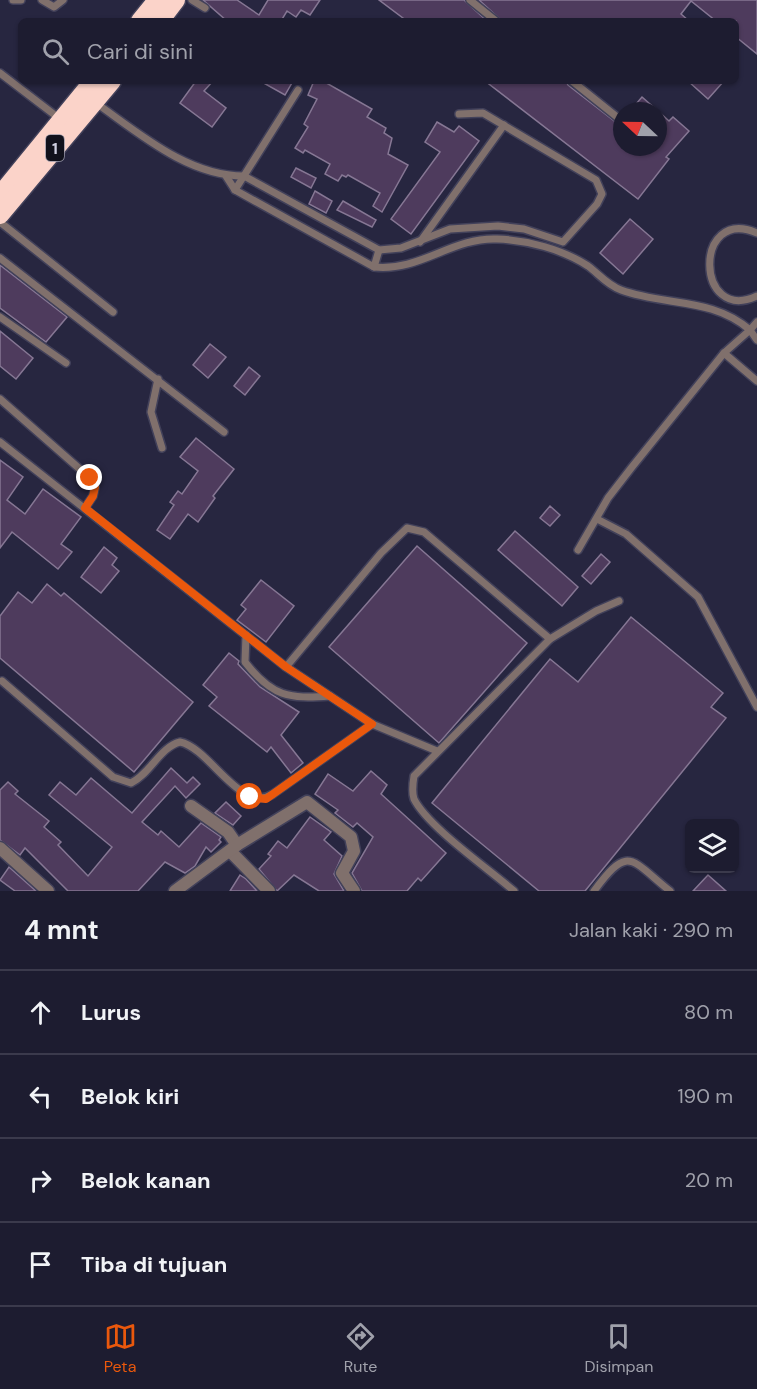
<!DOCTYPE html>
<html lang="id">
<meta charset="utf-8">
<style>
:root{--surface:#1d1c30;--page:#252538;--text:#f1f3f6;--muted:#a0a1ab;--line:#3b3a4c;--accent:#ea580c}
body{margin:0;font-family:"DM Sans",sans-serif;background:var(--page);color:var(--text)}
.controls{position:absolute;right:18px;bottom:18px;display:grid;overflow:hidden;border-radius:9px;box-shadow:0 2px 4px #0004}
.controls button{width:54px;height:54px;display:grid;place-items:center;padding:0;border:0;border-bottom:2px solid var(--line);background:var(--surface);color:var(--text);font:30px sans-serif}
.compass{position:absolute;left:613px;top:102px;width:54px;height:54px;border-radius:50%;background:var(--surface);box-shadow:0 2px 4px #0004;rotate:292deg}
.stop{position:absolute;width:18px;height:18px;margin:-14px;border:4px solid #ea580c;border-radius:50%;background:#fff}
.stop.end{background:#ea580c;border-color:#fff;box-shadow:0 2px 6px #0008}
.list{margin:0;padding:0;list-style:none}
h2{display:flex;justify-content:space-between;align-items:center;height:78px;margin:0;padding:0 24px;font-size:26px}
h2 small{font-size:20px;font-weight:400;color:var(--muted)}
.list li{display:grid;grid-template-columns:39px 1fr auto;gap:18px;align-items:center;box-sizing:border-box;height:84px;padding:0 24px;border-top:2px solid var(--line)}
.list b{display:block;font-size:22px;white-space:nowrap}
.list em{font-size:20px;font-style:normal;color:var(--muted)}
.icon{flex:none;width:33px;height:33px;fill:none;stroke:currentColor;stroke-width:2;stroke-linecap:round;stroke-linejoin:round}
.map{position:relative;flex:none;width:757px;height:891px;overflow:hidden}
.search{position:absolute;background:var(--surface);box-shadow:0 2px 4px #0004;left:18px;right:18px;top:18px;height:66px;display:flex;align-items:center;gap:15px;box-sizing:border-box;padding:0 21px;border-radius:9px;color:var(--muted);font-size:22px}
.sheet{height:414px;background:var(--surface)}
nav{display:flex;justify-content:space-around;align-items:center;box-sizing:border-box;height:84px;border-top:2px solid var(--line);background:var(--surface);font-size:16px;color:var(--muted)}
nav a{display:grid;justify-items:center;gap:3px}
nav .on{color:var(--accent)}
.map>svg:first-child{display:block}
.building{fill:#4e3b5d;stroke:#867794;stroke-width:1.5}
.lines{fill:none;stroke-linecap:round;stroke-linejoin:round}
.lane-casing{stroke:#42415a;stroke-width:10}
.street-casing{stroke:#42415a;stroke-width:15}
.highway-casing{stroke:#42415a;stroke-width:21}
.lane{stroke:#80706c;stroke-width:7}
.street{stroke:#80706c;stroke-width:12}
.highway{stroke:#fbd3c9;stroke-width:18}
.route{stroke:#ea580c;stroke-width:8}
.labels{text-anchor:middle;stroke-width:4.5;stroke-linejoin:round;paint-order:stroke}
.shield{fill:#11111c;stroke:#9696a6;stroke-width:1.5}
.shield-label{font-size:16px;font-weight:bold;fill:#cfcfe1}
</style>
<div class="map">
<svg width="757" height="891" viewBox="0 0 757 891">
<rect width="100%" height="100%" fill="#272640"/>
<!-- building -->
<g class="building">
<path d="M203,0H237L259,15L268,0H320L310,15L301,10L296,17L287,11L281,21H227Z"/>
<path d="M379,0H464L487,21H407Z"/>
<path d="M479,0H757V54L736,37V21H716L691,1L681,14L689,21H502Z"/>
<path d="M196,81H213L204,91L226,108L212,127L180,103Z"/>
<path d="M260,81H293L285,95Z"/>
<path d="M314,81H323L372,109L367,117L386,128L384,133L392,138L388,154L408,165L382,212L373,206L380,193L348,175L346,177L342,175L338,181L325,174L330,164L305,150L303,153L295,148L308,127L304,124L317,99L308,95Z"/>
<path d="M485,81H566L568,85L622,127V147H658V111L669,121L673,117L689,131L666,157L669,159L638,199Z"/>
<path d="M688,81H724L708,99Z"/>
<path d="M642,97L658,111H630Z"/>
<path d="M437,122L454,132L459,126L479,141L411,234L391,219L440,152L425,142Z"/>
<path d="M296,168L316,178L311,188L291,177Z"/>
<path d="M315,191L332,201L326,213L309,204Z"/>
<path d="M343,201L376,220L372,227L337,210Z"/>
<path d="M630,219L653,239L623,274L600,253Z"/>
<path d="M0,265L67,317L46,342L0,308Z"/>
<path d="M0,331L33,358L16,379L0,366Z"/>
<path d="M210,344L226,357L208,378L193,365Z"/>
<path d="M249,367L260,376L245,395L234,386Z"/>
<path d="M196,438L234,469L213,496L215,498L198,522L188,514L170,539L157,530L174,505L170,502L178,491L182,494L198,471L180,457Z"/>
<path d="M0,460L23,477L7,500L25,514L43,489L81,517L61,544L72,552L58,569L12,532L0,548Z"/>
<path d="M550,506L560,515L550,526L540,518Z"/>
<path d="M515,531L578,587L562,606L498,550Z"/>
<path d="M417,546L527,643L439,743L329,647Z"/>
<path d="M104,547L117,558L112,565L119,571L101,593L81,577Z"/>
<path d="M601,554L610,562L591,584L582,576Z"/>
<path d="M261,580L294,606L266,642L237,620L246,609L241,605Z"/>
<path d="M47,584L61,596L64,593L193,702L134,772L0,658V616L18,592L32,603Z"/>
<path d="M631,617L723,693L711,707L726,718L585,891H539L432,803L550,659L578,682Z"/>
<path d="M229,653L239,661L238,664L260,687L299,712L281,735L303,763L291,773L271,747L267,752L209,706L217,697L203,685Z"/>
<path d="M171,768L187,783L193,777L200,784L186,798L175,786L142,822L158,835L161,831L179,847L201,823L221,837L219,840L221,842L211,852L206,847L195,866L185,873L165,862L138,891H68L25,848L20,855L0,840V790L8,782L18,791L15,794L49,821L44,827L61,842L58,845L88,876L112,847L49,795L60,782L76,795L91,778L132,813Z"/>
<path d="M371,771L387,785L381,794L446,853L421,881L418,878L407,891H362L352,873L373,837L357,823L353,827L335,813L338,810L315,794L328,774L353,791Z"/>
<path d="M226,802L241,816L233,825L215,813Z"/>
<path d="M310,817L331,832L324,840L342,856L334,874L344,891H319L294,875L277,891L259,869L271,856L268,854L278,841L287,848Z"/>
<path d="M9,867L36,891H15L0,880Z"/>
<path d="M240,875L246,879L257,891H230Z"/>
<path d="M708,875L726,891H693Z"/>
</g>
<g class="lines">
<!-- lane casing -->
<g class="lane-casing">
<g id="lane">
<path d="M13,0H21"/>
<path d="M42,0L54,7L63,0"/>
<path d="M192,0L205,8"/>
<path d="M470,0L496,21"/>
<path d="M0,73L60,119"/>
<path d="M572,81L622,121"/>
<path d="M96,103C140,134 188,176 244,176L379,250L401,248L450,229L498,226L524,229L563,242L597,204L602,194L596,180L483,113L459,114"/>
<path d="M226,176L235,190L374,267C420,272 452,237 497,239C527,240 562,249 588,266C599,274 607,285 621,290C664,306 712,297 750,330L724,353L632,467L608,498L578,550"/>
<path d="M235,190L298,90"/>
<path d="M0,222L113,312"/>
<path d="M757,233C693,205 695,325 757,296"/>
<path d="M420,242L504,125"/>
<path d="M0,258L224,432"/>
<path d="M374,267L379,250"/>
<path d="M0,317L66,363"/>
<path d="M757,322L750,330L757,340"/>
<path d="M724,353L757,381"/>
<path d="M158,379L151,412L162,448"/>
<path d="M0,399L90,478L95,487L93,496L85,508"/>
<path d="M0,442L286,667L372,724L273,794C241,815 210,748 180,742C160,747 150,774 131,783L113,777L2,681"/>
<path d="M597,519L626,534L698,597L757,707"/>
<path d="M246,635L245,662C272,697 289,699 330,696"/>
<path d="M286,667L381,553L407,528L424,532L550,639"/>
<path d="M372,724L437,751"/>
<path d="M514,891C489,869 428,827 414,799C412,793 413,782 414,776L550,639L596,611L619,601"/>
<path d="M594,891C629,844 630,859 670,891"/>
</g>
</g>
<!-- street casing -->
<g class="street-casing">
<g id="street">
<path d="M191,806L228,832L237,845"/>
<path d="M0,848L48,891"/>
<path d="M230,851L269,891"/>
<path d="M175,891L237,845L307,802L351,837L354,851L342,873L354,891"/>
</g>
</g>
<!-- highway casing -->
<g class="highway-casing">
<g id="highway">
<path d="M140,21L157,0"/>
<path d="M160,21L176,0"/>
<path d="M0,195L93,81"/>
<path d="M0,215L112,81"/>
</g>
</g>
<!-- lane -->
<use href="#lane" class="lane"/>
<!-- street -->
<use href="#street" class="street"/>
<!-- highway -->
<use href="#highway" class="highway"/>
</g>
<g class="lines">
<!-- route -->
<path class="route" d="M90,478L95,487L93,496L85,508L286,667L372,724L266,799L250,797"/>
</g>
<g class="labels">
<!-- shield labels -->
<rect class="shield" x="46" y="135" width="18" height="26" rx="4.5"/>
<g class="shield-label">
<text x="55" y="154">1</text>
</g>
</g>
</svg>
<div class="controls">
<button><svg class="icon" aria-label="layers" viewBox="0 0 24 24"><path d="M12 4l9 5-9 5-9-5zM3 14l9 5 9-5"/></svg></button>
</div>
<svg class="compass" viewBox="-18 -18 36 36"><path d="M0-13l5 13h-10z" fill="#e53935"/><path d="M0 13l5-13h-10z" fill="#a0a1ab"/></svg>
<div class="stop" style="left:250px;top:797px"></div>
<div class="stop end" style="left:90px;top:478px"></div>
<div class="search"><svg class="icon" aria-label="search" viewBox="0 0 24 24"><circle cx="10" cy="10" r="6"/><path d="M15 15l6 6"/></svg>Cari di sini</div>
</div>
<section class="sheet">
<h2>4 mnt<small>Jalan kaki · 290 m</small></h2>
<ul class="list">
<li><svg class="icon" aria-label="ahead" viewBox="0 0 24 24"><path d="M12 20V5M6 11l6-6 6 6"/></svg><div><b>Lurus</b></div><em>80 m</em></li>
<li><svg class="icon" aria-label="left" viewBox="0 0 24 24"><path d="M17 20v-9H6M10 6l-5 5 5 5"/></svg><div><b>Belok kiri</b></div><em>190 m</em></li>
<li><svg class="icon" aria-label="right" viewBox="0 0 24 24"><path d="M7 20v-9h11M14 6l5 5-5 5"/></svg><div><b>Belok kanan</b></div><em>20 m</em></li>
<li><svg class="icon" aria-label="arrive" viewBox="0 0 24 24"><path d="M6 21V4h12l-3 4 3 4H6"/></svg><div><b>Tiba di tujuan</b></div></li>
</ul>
</section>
<nav>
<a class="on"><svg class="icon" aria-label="map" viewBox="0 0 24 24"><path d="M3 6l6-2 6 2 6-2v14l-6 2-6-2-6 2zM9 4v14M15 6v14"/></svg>Peta</a>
<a><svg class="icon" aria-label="directions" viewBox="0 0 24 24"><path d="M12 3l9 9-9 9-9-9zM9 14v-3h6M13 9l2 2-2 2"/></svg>Rute</a>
<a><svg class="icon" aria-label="saved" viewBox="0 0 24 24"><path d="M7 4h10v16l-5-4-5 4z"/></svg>Disimpan</a>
</nav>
